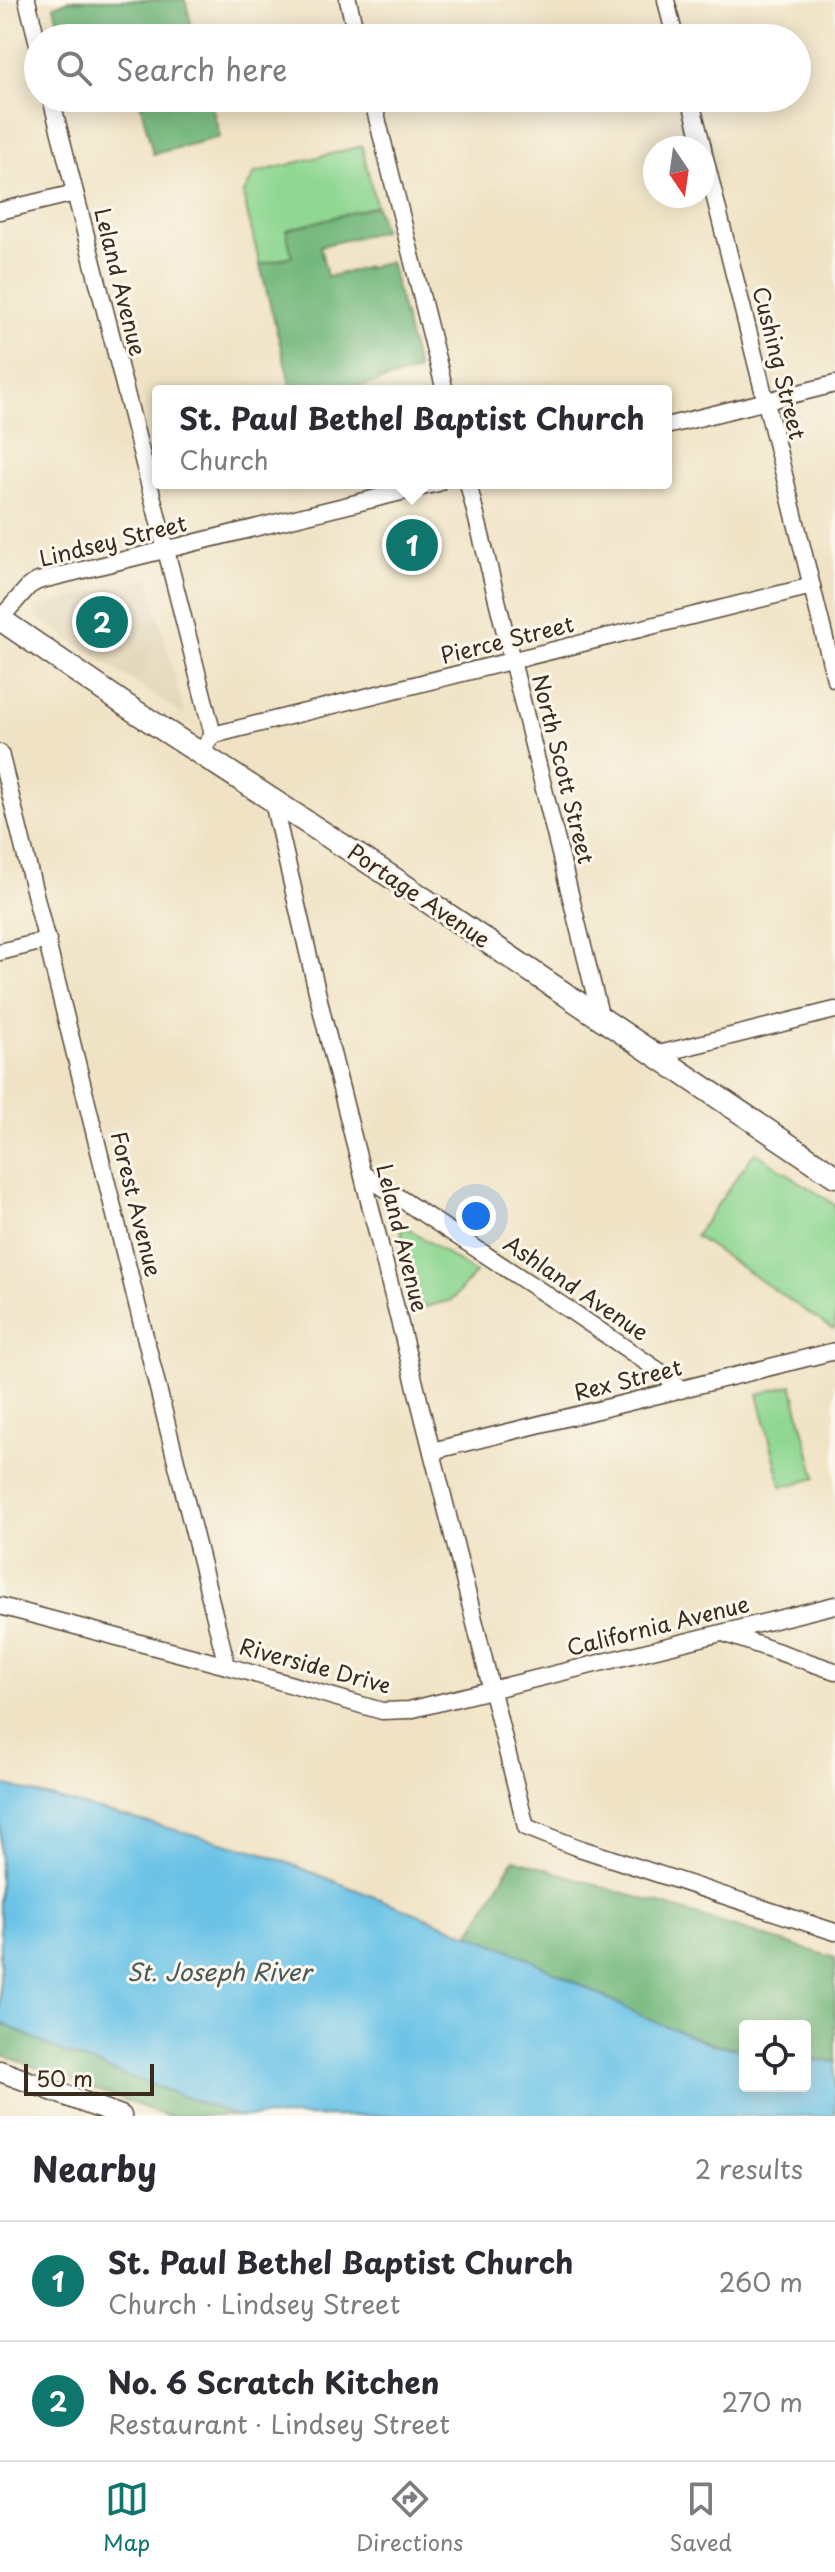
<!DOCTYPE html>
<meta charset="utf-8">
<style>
:root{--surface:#fff;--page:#f2f2f3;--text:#2b2b33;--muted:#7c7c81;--line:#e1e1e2;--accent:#0f766e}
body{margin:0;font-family:"Playpen Sans",sans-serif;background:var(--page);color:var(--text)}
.controls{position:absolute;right:24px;bottom:24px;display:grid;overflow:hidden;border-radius:8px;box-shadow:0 4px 20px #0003}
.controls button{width:72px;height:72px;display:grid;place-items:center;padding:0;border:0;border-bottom:2px solid var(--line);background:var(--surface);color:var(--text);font:40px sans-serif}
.compass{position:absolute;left:643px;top:136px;width:72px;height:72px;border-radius:50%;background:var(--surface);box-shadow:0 4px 20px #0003;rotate:167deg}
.scale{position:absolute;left:24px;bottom:20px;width:130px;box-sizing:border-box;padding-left:8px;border:4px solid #3b2a1e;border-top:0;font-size:22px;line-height:28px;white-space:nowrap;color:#3b2a1e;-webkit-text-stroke:6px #fbf7ec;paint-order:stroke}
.you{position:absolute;left:476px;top:1216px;width:28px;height:28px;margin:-20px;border:6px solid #fff;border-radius:50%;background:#1a73e8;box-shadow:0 0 0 12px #1a73e833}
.badge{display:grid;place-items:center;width:52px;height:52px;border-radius:50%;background:var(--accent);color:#fff;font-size:26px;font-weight:700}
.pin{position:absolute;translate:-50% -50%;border:4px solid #fff;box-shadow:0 2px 8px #0006}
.popup{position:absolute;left:152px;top:385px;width:520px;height:104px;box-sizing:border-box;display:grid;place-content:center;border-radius:8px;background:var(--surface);filter:drop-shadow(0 2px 6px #0005);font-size:26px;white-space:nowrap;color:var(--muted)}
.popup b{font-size:30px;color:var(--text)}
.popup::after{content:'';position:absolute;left:50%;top:100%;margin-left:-16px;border:16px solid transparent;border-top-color:var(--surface)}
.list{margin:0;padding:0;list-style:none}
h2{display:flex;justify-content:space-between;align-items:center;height:104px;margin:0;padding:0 32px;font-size:34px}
h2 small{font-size:26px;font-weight:400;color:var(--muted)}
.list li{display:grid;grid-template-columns:52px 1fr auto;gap:24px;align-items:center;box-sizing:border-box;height:120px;padding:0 32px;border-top:2px solid var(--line)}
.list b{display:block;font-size:30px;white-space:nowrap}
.list p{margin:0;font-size:26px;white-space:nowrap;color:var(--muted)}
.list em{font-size:26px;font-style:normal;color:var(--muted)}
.icon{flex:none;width:44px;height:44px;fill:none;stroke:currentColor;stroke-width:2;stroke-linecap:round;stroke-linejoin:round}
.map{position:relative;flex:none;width:835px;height:2116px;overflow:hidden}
.search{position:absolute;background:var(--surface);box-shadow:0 4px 20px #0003;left:24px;right:24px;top:24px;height:88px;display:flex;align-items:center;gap:20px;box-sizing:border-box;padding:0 28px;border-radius:44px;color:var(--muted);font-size:30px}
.sheet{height:344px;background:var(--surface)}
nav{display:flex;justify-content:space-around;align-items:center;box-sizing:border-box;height:112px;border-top:2px solid var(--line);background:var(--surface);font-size:22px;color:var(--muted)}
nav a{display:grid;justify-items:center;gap:4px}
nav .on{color:var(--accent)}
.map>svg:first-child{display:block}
.built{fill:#e1d3b4}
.green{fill:#8fd792;stroke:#658058;stroke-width:2}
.forest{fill:#73b87c;stroke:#57714d;stroke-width:2}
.water{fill:#6ac3e7;stroke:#527682;stroke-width:2}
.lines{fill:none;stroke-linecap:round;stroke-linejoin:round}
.minor-casing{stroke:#564637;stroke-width:19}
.tertiary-casing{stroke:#564637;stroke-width:23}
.secondary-casing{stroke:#564637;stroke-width:25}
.minor{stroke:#fff;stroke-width:16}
.tertiary{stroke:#fff;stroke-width:20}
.secondary{stroke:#fff;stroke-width:22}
.labels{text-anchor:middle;stroke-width:6;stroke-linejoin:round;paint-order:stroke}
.street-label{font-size:22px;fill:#3b2a1e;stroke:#fbf7ec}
.water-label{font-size:24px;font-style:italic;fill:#49585a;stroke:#fbf7ec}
</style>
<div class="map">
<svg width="835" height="2116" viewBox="0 0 835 2116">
<rect width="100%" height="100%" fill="#fbf7ec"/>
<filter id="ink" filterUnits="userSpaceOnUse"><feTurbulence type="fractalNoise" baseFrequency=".0125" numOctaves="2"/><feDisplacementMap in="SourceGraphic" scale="16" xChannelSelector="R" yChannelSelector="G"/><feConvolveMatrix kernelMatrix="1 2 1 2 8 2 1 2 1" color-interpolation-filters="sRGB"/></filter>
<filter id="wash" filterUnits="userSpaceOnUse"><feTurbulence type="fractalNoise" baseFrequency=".006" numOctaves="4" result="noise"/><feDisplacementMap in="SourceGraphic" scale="32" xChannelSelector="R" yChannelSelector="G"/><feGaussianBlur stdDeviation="1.8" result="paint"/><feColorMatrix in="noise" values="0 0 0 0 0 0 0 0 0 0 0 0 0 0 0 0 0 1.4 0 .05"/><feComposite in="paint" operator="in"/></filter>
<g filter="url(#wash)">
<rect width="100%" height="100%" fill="#f0e3c5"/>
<!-- built -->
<path class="built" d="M149,579L185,716L35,616L36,607Z"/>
<!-- green -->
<g class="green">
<path d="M362,146L376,206L287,230L292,256L260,265L243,195L255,173Z"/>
<path d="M755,1152L835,1205V1328L832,1329L695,1236Z"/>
<path d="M399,1222L475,1273L452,1300L420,1308Z"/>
<path d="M792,1385L816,1478L782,1487L758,1394Z"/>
</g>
<!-- forest -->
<g class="forest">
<path d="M69,0H185L195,38H124L123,34L106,38H62L54,6Z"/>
<path d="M139,98H210L220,137L153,154Z"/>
<path d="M376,206L383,231L320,246L327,277L390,262L418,371L342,391H292L260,265L292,256L286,230Z"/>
<path d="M514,1859L835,1958V2062L805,2059V2026H745V2050C664,2037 593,1991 520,1955C504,1947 486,1941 469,1935Z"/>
<path d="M0,2022L64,2053L237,2116H167L0,2054Z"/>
</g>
<!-- water -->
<path class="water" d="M0,1784L260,1852L517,1953L648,2019L714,2045L745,2050V2086H805V2059L835,2062V2116H237L64,2053L0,2022Z"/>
</g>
<g filter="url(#ink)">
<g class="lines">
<!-- minor casing -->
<g class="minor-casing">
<g id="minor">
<path d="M27,0L38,44"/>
<path d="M348,0L357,38"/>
<path d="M666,0L675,38"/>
<path d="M51,98L213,735L200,753"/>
<path d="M372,98L445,391"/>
<path d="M690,98L703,148"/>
<path d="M703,150L835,679"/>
<path d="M0,211L75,193"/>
<path d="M666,426L835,384"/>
<path d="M468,483L601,1019"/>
<path d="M0,619L29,586L38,581L438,483"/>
<path d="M213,735L812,586"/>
<path d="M0,753L227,1666"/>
<path d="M272,798L323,1017L526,1827L576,1847L835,1932"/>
<path d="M0,952L48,940"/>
<path d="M655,1055L835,1010"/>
<path d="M363,1174L571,1311L662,1373L681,1390"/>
<path d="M432,1451L835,1351"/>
<path d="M0,1606L227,1666L382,1711L409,1710L835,1605"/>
<path d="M726,1634L835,1671"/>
</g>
</g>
<!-- tertiary casing -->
<g class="tertiary-casing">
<path id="tertiary" d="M0,2071L121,2116"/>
</g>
<!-- secondary casing -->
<g class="secondary-casing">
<path id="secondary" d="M0,619L127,706L396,880L835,1176"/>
</g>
<!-- minor -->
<use href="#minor" class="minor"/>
<!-- tertiary -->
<use href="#tertiary" class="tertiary"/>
<!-- secondary -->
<use href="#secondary" class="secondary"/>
</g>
</g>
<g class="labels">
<!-- street labels -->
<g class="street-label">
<text transform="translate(120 282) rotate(76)" y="8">Leland Avenue</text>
<text transform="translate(779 363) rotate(76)" y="8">Cushing Street</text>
<text transform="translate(113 541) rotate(-14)" y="8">Lindsey Street</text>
<text transform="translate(507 640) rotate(-14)" y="8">Pierce Street</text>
<text transform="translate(563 769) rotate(76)" y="8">North Scott Street</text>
<text transform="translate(419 896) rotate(34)" y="8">Portage Avenue</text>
<text transform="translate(136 1204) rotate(76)" y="8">Forest Avenue</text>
<text transform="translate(402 1238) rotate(76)" y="8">Leland Avenue</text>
<text transform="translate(576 1288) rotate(34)" y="8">Ashland Avenue</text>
<text transform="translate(628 1380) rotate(-14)" y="8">Rex Street</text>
<text transform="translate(658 1626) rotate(-14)" y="8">California Avenue</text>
<text transform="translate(315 1666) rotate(15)" y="8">Riverside Drive</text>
</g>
<!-- water labels -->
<g class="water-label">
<text x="219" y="1981">St. Joseph River</text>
</g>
</g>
</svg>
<div class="controls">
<button><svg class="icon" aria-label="locate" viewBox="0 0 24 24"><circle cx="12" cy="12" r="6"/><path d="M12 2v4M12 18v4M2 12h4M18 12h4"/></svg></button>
</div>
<svg class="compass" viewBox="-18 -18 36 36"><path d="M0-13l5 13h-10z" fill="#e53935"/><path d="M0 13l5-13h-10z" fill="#7c7c81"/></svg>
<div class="scale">50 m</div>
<div class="you"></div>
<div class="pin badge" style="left:412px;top:545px">1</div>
<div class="popup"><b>St. Paul Bethel Baptist Church</b>Church</div>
<div class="pin badge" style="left:102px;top:622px">2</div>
<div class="search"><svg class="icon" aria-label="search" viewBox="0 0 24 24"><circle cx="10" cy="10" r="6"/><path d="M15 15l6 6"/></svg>Search here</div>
</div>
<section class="sheet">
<h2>Nearby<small>2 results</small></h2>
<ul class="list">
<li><span class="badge">1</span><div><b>St. Paul Bethel Baptist Church</b><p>Church · Lindsey Street</p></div><em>260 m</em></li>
<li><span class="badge">2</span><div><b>No. 6 Scratch Kitchen</b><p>Restaurant · Lindsey Street</p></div><em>270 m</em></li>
</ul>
</section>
<nav>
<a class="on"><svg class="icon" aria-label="map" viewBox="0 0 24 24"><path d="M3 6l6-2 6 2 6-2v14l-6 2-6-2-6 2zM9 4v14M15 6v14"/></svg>Map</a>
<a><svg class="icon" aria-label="directions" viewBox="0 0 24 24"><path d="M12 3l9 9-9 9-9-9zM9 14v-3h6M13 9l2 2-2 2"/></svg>Directions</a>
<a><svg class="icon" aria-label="saved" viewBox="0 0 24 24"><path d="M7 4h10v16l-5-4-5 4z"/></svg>Saved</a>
</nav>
